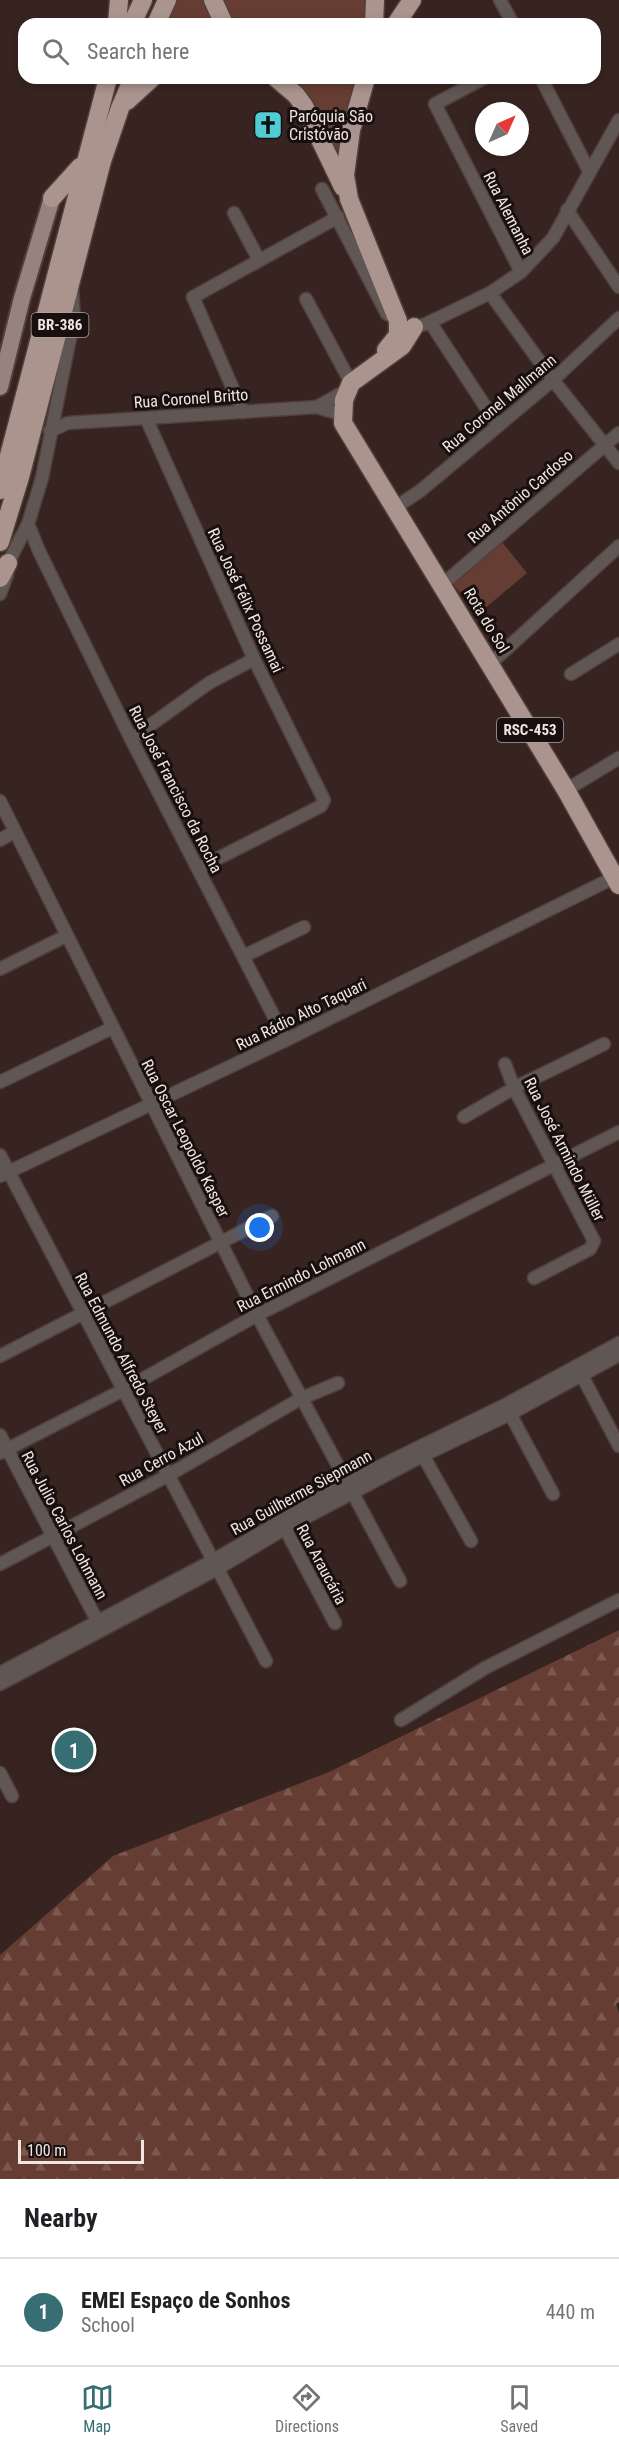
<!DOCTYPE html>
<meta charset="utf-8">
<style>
:root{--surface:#fff;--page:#f6f6f6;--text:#202124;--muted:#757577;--line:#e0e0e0;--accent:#366e73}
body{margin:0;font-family:"Roboto Condensed",sans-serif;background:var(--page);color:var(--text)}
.compass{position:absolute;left:475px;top:102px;width:54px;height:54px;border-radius:50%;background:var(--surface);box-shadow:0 3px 9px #0003;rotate:45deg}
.scale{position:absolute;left:18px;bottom:15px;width:126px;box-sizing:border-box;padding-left:6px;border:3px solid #f1e4e1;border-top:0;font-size:16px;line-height:21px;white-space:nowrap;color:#f1e4e1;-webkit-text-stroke:4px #18100e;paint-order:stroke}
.you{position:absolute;left:260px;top:1228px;width:21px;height:21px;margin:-15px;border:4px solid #fff;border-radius:50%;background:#1a73e8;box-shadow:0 0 0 9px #1a73e833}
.badge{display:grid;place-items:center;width:39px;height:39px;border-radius:50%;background:var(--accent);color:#fff;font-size:20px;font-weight:700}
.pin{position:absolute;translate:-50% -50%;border:3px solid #fff;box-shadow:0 2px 6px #0006}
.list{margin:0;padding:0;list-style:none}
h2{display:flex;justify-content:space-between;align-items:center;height:78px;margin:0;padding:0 24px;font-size:26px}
h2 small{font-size:20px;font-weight:400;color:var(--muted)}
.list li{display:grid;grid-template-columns:39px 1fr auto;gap:18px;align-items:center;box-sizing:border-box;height:108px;padding:0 24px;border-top:2px solid var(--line)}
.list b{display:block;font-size:22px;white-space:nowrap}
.list p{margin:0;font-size:20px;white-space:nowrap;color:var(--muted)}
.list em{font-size:20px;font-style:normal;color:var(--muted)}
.icon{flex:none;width:33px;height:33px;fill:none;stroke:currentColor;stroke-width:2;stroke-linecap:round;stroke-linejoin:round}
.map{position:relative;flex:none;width:619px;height:2179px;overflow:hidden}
.search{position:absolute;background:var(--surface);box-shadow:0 3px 9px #0003;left:18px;right:18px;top:18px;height:66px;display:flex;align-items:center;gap:15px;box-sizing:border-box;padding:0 21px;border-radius:18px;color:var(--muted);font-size:22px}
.sheet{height:186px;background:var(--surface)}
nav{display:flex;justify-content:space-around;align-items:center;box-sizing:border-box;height:84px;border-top:2px solid var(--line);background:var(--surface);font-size:16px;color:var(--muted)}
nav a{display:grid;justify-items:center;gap:3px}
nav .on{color:var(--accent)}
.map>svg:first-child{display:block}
.green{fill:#663d33}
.forest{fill:url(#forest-firs)}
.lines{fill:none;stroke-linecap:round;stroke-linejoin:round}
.minor-casing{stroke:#513f3b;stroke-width:15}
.major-casing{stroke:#513f3b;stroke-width:20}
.highway-casing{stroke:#513f3b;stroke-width:21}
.minor{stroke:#605754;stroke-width:12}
.major{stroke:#96837e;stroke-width:16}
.highway{stroke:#ab948e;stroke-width:18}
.labels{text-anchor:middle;stroke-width:6;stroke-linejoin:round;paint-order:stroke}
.shield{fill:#18100e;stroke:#b0a4a2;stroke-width:1.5}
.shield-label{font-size:15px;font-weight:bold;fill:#f1e4e1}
.poi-label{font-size:16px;fill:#f1e4e1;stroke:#18100e;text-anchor:start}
.street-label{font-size:16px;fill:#f1e4e1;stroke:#18100e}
</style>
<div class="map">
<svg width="619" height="2179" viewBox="0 0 619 2179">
<defs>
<pattern id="forest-firs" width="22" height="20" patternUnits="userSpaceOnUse" patternTransform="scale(1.5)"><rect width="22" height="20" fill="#663d33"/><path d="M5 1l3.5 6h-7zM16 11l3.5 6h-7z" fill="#7c5950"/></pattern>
</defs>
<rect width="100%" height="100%" fill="#372420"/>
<!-- green -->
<g class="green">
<path d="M173,0H209L221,24H161Z"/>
<path d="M218,0H372L364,24H230Z"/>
<path d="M287,78H360L343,127L335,160Z"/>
<path d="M502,542L527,573L478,614L452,583Z"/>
</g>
<!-- forest -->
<path class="forest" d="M619,1630V2002L616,2004L619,2013V2179H0V1955L113,1856L329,1772Z"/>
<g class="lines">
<!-- minor casing -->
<g class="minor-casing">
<g id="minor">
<path d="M500,0L513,24"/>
<path d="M484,78L435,104L521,272"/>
<path d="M541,78L589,171"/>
<path d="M322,189L387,314"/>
<path d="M567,210L619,287"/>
<path d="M234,213L259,260"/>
<path d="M490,293L553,380L619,463"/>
<path d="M306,299L351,383"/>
<path d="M430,322L498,426"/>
<path d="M414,327L426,324L490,293L521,272L553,238L619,120"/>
<path d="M317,407L347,390"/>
<path d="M243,412L193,297L338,217"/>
<path d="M146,418L254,659L324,800L321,806L199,868"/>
<path d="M50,431L68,423L317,407L337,413L343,423"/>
<path d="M396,507L420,491L553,380L619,318"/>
<path d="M28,524L39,551L131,739L286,1040"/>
<path d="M443,584L619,433"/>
<path d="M0,594L7,575L8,563L28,524L42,478L74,318L72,289"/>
<path d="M490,664L619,546"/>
<path d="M571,674L619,644"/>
<path d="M131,739L209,683L254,659"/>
<path d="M566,790L619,758"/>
<path d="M0,801L257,1315L400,1581"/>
<path d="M0,840L14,832"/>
<path d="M244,956L304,927"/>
<path d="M0,969L66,936"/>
<path d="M505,1064L514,1088L594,1241L590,1249L534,1278"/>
<path d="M0,1082L112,1028"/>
<path d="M464,1117L514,1088L604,1044"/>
<path d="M0,1155L266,1661"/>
<path d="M0,1176L286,1040L615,877"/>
<path d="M0,1356L272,1216"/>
<path d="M579,1370L619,1446"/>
<path d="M507,1408L553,1494"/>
<path d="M0,1435L101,1628"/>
<path d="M420,1450L471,1541"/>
<path d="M0,1453L125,1389L257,1315L619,1132"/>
<path d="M281,1521L335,1623"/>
<path d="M0,1564L167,1476L300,1399L338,1383"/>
<path d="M0,1673L212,1561L346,1483L505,1405L619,1343"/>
<path d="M0,1684L217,1569L284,1529L424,1455L510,1414L619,1355"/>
<path d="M401,1720L485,1668L619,1600"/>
<path d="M0,1773L12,1796"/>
</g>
</g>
<!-- major casing -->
<g class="major-casing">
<path id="major" d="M0,387L22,298L52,198"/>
</g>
<!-- highway casing -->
<g class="highway-casing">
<g id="highway">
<path d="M213,0L224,24"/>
<path d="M117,24L119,0"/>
<path d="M132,24L143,0"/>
<path d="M156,24L167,0"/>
<path d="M374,24L375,0"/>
<path d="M396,24L412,0"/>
<path d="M276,78L296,95L304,106L343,187"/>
<path d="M366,78L351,130L345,175L349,199L398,321V335L386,350"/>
<path d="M127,101L152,78"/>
<path d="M52,198L80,167"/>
<path d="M414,327L402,346L351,383L344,400L343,423L566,790L619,885"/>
<path d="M0,490L108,78"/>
<path d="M0,542L20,477L102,161L120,108L133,78"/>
<path d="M0,578L8,563"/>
</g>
</g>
<!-- minor -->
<use href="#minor" class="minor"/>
<!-- major -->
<use href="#major" class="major"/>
<!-- highway -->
<use href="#highway" class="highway"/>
</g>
<!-- icons -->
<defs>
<g id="church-square" transform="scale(1.5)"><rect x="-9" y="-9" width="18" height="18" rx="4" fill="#51ccd4" stroke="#18100e"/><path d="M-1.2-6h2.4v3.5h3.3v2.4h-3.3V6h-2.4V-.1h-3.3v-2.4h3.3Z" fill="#111"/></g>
</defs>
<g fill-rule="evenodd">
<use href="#church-square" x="268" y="125"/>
</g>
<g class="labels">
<!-- shield labels -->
<g class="shield">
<rect x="31.5" y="313" width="57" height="24" rx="4.5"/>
<rect x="497" y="718" width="66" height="24" rx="4.5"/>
</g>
<g class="shield-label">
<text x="60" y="330">BR-386</text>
<text x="530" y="735">RSC-453</text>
</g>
<!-- poi labels -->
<g class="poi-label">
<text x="289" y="122">Paróquia São<tspan x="289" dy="18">Cristóvão</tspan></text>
</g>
<!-- street labels -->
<g class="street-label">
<text transform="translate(509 213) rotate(63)" y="6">Rua Alemanha</text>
<text transform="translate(191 398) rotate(-4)" y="6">Rua Coronel Britto</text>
<text transform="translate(499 403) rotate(-40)" y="6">Rua Coronel Mallmann</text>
<text transform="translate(520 496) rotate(-41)" y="6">Rua Antônio Cardoso</text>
<text transform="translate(246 600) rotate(65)" y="6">Rua José Félix Possamai</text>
<text transform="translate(487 620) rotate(59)" y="6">Rota do Sol</text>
<text transform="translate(176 789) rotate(63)" y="6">Rua José Francisco da Rocha</text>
<text transform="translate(301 1014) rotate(-26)" y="6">Rua Rádio Alto Taquari</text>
<text transform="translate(186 1138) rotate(63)" y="6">Rua Oscar Leopoldo Kasper</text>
<text transform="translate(565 1149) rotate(63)" y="6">Rua José Armindo Müller</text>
<text transform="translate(301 1275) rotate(-27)" y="6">Rua Ermindo Lohmann</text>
<text transform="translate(122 1353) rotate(62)" y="6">Rua Edmundo Alfredo Steyer</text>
<text transform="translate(161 1459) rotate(-29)" y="6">Rua Cerro Azul</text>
<text transform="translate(301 1492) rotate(-29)" y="6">Rua Guilherme Siepmann</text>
<text transform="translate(65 1525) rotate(62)" y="6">Rua Julio Carlos Lohmann</text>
<text transform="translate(322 1564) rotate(62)" y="6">Rua Araucária</text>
</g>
</g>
</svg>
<svg class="compass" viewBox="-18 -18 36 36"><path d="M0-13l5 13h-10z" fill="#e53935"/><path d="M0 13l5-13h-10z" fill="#757577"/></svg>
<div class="scale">100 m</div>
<div class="you"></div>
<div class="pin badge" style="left:74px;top:1750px">1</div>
<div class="search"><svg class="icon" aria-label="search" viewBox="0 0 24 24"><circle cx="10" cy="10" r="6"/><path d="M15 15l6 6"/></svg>Search here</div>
</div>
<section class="sheet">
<h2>Nearby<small></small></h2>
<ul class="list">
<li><span class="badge">1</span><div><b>EMEI Espaço de Sonhos</b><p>School</p></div><em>440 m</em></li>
</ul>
</section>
<nav>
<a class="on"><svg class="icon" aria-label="map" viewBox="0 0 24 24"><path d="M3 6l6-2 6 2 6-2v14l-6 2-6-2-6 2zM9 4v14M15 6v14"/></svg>Map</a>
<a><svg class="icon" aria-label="directions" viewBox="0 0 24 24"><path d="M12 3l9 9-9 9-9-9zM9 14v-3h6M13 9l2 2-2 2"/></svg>Directions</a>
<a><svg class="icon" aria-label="saved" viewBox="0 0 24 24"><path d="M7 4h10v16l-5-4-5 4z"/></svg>Saved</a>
</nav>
